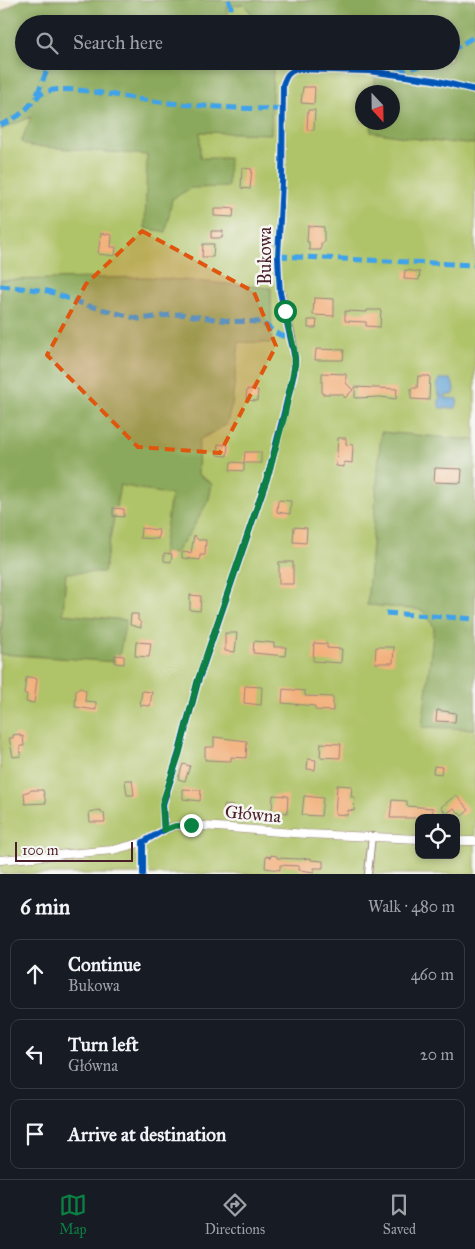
<!DOCTYPE html>
<meta charset="utf-8">
<style>
:root{--surface:#171b24;--page:#20242c;--text:#f1f3f6;--muted:#9ea1a6;--line:#363941;--accent:#0b8043}
body{margin:0;font-family:"IM FELL Great Primer",serif;background:var(--page);color:var(--text)}
.controls{position:absolute;right:15px;bottom:15px;display:grid;overflow:hidden;border-radius:10px;box-shadow:0 2px 8px #0003}
.controls button{width:45px;height:45px;display:grid;place-items:center;padding:0;border:0;border-bottom:1px solid var(--line);background:var(--surface);color:var(--text);font:25px sans-serif}
.compass{position:absolute;left:355px;top:85px;width:45px;height:45px;border-radius:50%;background:var(--surface);box-shadow:0 2px 8px #0003;rotate:158deg}
.scale{position:absolute;left:15px;bottom:12px;width:118px;box-sizing:border-box;padding-left:5px;border:2px solid #4a1f2b;border-top:0;font-size:14px;line-height:18px;white-space:nowrap;color:#4a1f2b;-webkit-text-stroke:4px #f6f6f2;paint-order:stroke}
.stop{position:absolute;width:15px;height:15px;margin:-11px;border:4px solid #0b8043;border-radius:50%;background:#fff}
.stop.end{background:#0b8043;border-color:#fff;box-shadow:0 1px 5px #0008}
.list{margin:0;padding:0;list-style:none}
h2{display:flex;justify-content:space-between;align-items:center;height:65px;margin:0;padding:0 20px;font-size:21px}
h2 small{font-size:16px;font-weight:400;color:var(--muted)}
.list li{display:grid;grid-template-columns:32px 1fr auto;gap:15px;align-items:center;box-sizing:border-box;height:70px;margin:0 10px 10px;padding:0 10px;border:1px solid var(--line);border-radius:10px}
.list b{display:block;font-size:19px;white-space:nowrap}
.list p{margin:0;font-size:16px;white-space:nowrap;color:var(--muted)}
.list em{font-size:16px;font-style:normal;color:var(--muted)}
.icon{flex:none;width:28px;height:28px;fill:none;stroke:currentColor;stroke-width:2;stroke-linecap:round;stroke-linejoin:round}
.map{position:relative;flex:none;width:475px;height:874px;overflow:hidden}
.search{position:absolute;background:var(--surface);box-shadow:0 2px 8px #0003;left:15px;right:15px;top:15px;height:55px;display:flex;align-items:center;gap:12px;box-sizing:border-box;padding:0 18px;border-radius:28px;color:var(--muted);font-size:19px}
.sheet{height:305px;background:var(--surface)}
nav{display:flex;justify-content:space-around;align-items:center;box-sizing:border-box;height:70px;border-top:1px solid var(--line);background:var(--surface);font-size:14px;color:var(--muted)}
nav a{display:grid;justify-items:center;gap:2px}
nav .on{color:var(--accent)}
.map>svg:first-child{display:block}
.green{fill:#afc367;stroke:#7c7149;fill-rule:evenodd}
.forest{fill:#8ba95c;stroke:#6a6444}
.water{fill:#60a2d4;stroke:#556080}
.building{fill:#f3b17d}
.lines{fill:none;stroke-linecap:round;stroke-linejoin:round}
.minor-casing{stroke:#9a827c;stroke-width:8}
.tertiary-casing{stroke:#9a827c;stroke-width:9}
.minor{stroke:#fff;stroke-width:6}
.tertiary{stroke:#fff;stroke-width:8}
.quiet{stroke:#40a2eb;stroke-width:5;stroke-dasharray:10 5;stroke-linecap:butt}
.cycleway-casing{stroke:#f6f6f2;stroke-width:9}
.cycleway{stroke:#0057b8;stroke-width:6}
.route{stroke:#0b8043;stroke-width:6}
.marked{fill:#e0560e;fill-opacity:0.2;stroke:#e0560e;stroke-width:4;stroke-dasharray:10 6;stroke-linejoin:round}
.labels{text-anchor:middle;stroke-width:5;stroke-linejoin:round;paint-order:stroke}
.street-label{font-size:18px;fill:#4a1f2b;stroke:#f6f6f2}
</style>
<div class="map">
<svg width="475" height="874" viewBox="0 0 475 874">
<rect width="100%" height="100%" fill="#f6f6f2"/>
<filter id="ink" filterUnits="userSpaceOnUse"><feTurbulence type="fractalNoise" baseFrequency=".02" numOctaves="2"/><feDisplacementMap in="SourceGraphic" scale="10" xChannelSelector="R" yChannelSelector="G"/><feConvolveMatrix kernelMatrix="1 2 1 2 8 2 1 2 1" color-interpolation-filters="sRGB"/></filter>
<filter id="wash" filterUnits="userSpaceOnUse"><feTurbulence type="fractalNoise" baseFrequency=".0096" numOctaves="4" result="noise"/><feDisplacementMap in="SourceGraphic" scale="20" xChannelSelector="R" yChannelSelector="G"/><feGaussianBlur stdDeviation="1.12" result="paint"/><feColorMatrix in="noise" values="0 0 0 0 0 0 0 0 0 0 0 0 0 0 0 0 0 1.4 0 .05"/><feComposite in="paint" operator="in"/></filter>
<g filter="url(#wash)">
<rect width="100%" height="100%" fill="#ebe6cc"/>
<!-- green -->
<path class="green" d="M27,0H475V874H0V17ZM24,24H451V61H24ZM362,92H392V122H362ZM419,818H456V855H419Z"/>
<!-- forest -->
<g class="forest">
<path d="M20,0H475V144L439,142L371,132L372,123L392,122V92H374L377,61H451V24H261L243,4L227,7V24H24V61H229L230,63L273,67L271,134L200,132V158H229L228,187L191,188L172,199L166,232L145,228L147,155L29,146L21,142L31,117L0,130V13Z"/>
<path d="M148,277L271,288L272,343L239,342L232,405L226,425L199,440L198,474L212,484L209,499L193,528L176,552L162,557L171,495L120,485L104,572L66,573L63,614L126,620L118,662L0,654L3,602L0,601V280Z"/>
<path d="M381,432L475,440V729L422,727L434,627L422,610L367,605Z"/>
</g>
<!-- water -->
<path class="water" d="M440,379H451L455,391L453,395H446L445,398L458,399L456,408H440L439,407V399L441,395H438C437,389 437,383 440,379Z"/>
<g id="blocks">
<!-- building -->
<g class="building">
<path d="M303,87H315L314,104L301,103Z"/>
<path d="M308,110H315L314,130H307Z"/>
<path d="M242,168L252,169L250,189L241,188Z"/>
<path d="M224,207L234,208L233,217L214,216V209H224Z"/>
<path d="M308,226L324,227V243H321V250H309V242H307Z"/>
<path d="M211,231H223L222,238H211Z"/>
<path d="M101,233L112,235L111,247H116L115,256L98,254Z"/>
<path d="M203,244H214L213,257H202Z"/>
<path d="M405,270L420,272L419,280L404,279Z"/>
<path d="M314,298L334,299V316L313,315Z"/>
<path d="M367,310H381L380,327L366,326V322L345,321V311L367,312Z"/>
<path d="M308,320H317L316,328H308Z"/>
<path d="M316,349L344,350L343,360H315Z"/>
<path d="M322,373L346,374V383L353,390L345,398L342,394H322Z"/>
<path d="M418,376H430L429,400L411,399V388H417Z"/>
<path d="M355,387L397,389L396,399L380,397L355,398Z"/>
<path d="M247,389L258,390L257,401L246,400Z"/>
<path d="M338,438H346V444L353,445L352,463L344,462V467L336,466Z"/>
<path d="M218,444L228,445L227,456L217,455Z"/>
<path d="M245,452H261V463H244Z"/>
<path d="M231,462L244,463V471L230,470Z"/>
<path d="M435,468L462,469L461,483L434,482Z"/>
<path d="M278,500L291,501L290,514L277,512Z"/>
<path d="M113,508L124,509V517L113,516Z"/>
<path d="M294,527L307,528L306,543L293,542Z"/>
<path d="M141,528L159,530L158,539L140,538Z"/>
<path d="M194,535L198,540H206L205,555H200V560L182,558V552L191,553Z"/>
<path d="M164,553L172,554L171,562L164,561Z"/>
<rect x="279" y="562" width="14" height="22"/>
<path d="M190,595L201,596L200,611L190,610Z"/>
<path d="M131,614H138V620L141,623V628L130,625Z"/>
<path d="M225,633H237L235,652L225,651Z"/>
<path d="M254,641L274,643V647H286L285,656L253,653Z"/>
<path d="M136,642L151,643L149,657L135,656Z"/>
<path d="M314,643L327,644V648L342,649L341,663L313,661Z"/>
<path d="M376,647H394L393,663H375Z"/>
<path d="M115,655L124,656V664L115,663Z"/>
<path d="M30,677L37,679L34,703L26,702L27,694H24L26,678Z"/>
<path d="M245,686L262,687L261,705L244,703Z"/>
<path d="M81,688L86,691L85,701L96,702V710L75,707L76,690Z"/>
<path d="M283,689L305,691V696L333,697V711L315,710V706L282,703Z"/>
<path d="M142,691L152,692L150,706L140,705Z"/>
<path d="M437,710L456,713L455,722L436,721Z"/>
<path d="M20,734V737L23,736L24,746H20L21,756L13,757L9,738H13V735Z"/>
<path d="M214,737L247,741L246,758L231,757V761L205,760V747H214Z"/>
<path d="M321,743L341,744L340,758L320,757Z"/>
<path d="M308,759L316,760L315,770L307,769Z"/>
<path d="M183,764L190,766L185,781L178,779Z"/>
<path d="M434,766L442,767L441,774L433,773Z"/>
<path d="M125,780H132L134,795H127Z"/>
<path d="M337,785L352,786L351,797H355L354,811L348,810V815L335,814Z"/>
<path d="M183,789L201,790L200,801L183,799Z"/>
<path d="M32,790H43L46,803L25,804L24,793Z"/>
<path d="M273,795L288,796L287,813L272,812Z"/>
<path d="M456,795L469,810L462,816L454,808L446,814L441,807Z"/>
<path d="M304,796L323,798L321,816L302,815Z"/>
<path d="M392,800L407,801V806L433,808L432,818H390Z"/>
<path d="M224,805L234,806L233,816H223Z"/>
<path d="M101,810V813H104L105,822H90L89,812Z"/>
<path d="M271,855L277,856V858L300,859L311,858V860L323,861V868H314V872L299,870V866L280,865V870L265,868L266,856L271,857Z"/>
</g>
</g>
</g>
<g filter="url(#ink)">
<use href="#blocks" fill-opacity="0" stroke="#9a827c" stroke-width="1"/>
<g class="lines">
<!-- minor casing -->
<g class="minor-casing">
<g id="minor">
<path d="M164,830L163,804L179,753L198,681L269,472L294,373C299,340 281,308 279,276C277,245 281,215 282,184C284,151 283,118 283,85C286,76 288,72 297,69L369,71"/>
<path d="M143,842V874"/>
<path d="M368,874L372,836"/>
</g>
</g>
<!-- tertiary casing -->
<g class="tertiary-casing">
<g id="tertiary">
<path d="M456,841H475"/>
<path d="M0,860L113,850L143,842L164,830L175,826L191,825L306,834L419,839"/>
</g>
</g>
<!-- minor -->
<use href="#minor" class="minor"/>
<!-- tertiary -->
<use href="#tertiary" class="tertiary"/>
<!-- quiet -->
<g class="quiet">
<path d="M228,0L231,6L230,24"/>
<path d="M451,51L475,36"/>
<path d="M117,61L171,65L194,61"/>
<path d="M397,72L419,66L430,61"/>
<path d="M37,95L49,65L52,61"/>
<path d="M0,125C8,122 16,118 23,112C34,103 34,95 49,91C71,85 127,98 152,101C195,106 239,109 283,109"/>
<path d="M278,256L475,265"/>
<path d="M0,286L48,291L86,305L139,319L179,314L230,321L262,322C272,331 279,336 292,339"/>
<path d="M386,613L475,619"/>
</g>
<!-- cycleway casing -->
<g class="cycleway-casing">
<path id="cycleway" d="M143,874V842L164,830L163,804L179,753L198,681L269,472L294,373L295,358L280,292L279,277L278,256L282,182L283,85C286,76 288,72 297,69L369,71L434,80L475,90"/>
</g>
<!-- cycleway -->
<use href="#cycleway" class="cycleway"/>
</g>
</g>
<g class="lines" filter="url(#ink)">
<!-- route -->
<path class="route" d="M191,825L175,826L164,830L162,804L179,754L198,680L269,472L284,418L295,364L294,349L285,311"/>
</g>
<!-- marked area -->
<path class="marked" d="M142,231L254,292L276,346L220,453L138,447L47,355L86,284Z"/>
<g class="labels">
<!-- street labels -->
<g class="street-label">
<text transform="translate(265 256) rotate(-90)" y="6">Bukowa</text>
<text transform="translate(253 814) rotate(5)" y="6">Główna</text>
</g>
</g>
</svg>
<div class="controls">
<button><svg class="icon" aria-label="locate" viewBox="0 0 24 24"><circle cx="12" cy="12" r="6"/><path d="M12 2v4M12 18v4M2 12h4M18 12h4"/></svg></button>
</div>
<svg class="compass" viewBox="-18 -18 36 36"><path d="M0-13l5 13h-10z" fill="#e53935"/><path d="M0 13l5-13h-10z" fill="#9ea1a6"/></svg>
<div class="scale">100 m</div>
<div class="stop" style="left:285px;top:311px"></div>
<div class="stop end" style="left:191px;top:825px"></div>
<div class="search"><svg class="icon" aria-label="search" viewBox="0 0 24 24"><circle cx="10" cy="10" r="6"/><path d="M15 15l6 6"/></svg>Search here</div>
</div>
<section class="sheet">
<h2>6 min<small>Walk · 480 m</small></h2>
<ul class="list">
<li><svg class="icon" aria-label="ahead" viewBox="0 0 24 24"><path d="M12 20V5M6 11l6-6 6 6"/></svg><div><b>Continue</b><p>Bukowa</p></div><em>460 m</em></li>
<li><svg class="icon" aria-label="left" viewBox="0 0 24 24"><path d="M17 20v-9H6M10 6l-5 5 5 5"/></svg><div><b>Turn left</b><p>Główna</p></div><em>20 m</em></li>
<li><svg class="icon" aria-label="arrive" viewBox="0 0 24 24"><path d="M6 21V4h12l-3 4 3 4H6"/></svg><div><b>Arrive at destination</b></div></li>
</ul>
</section>
<nav>
<a class="on"><svg class="icon" aria-label="map" viewBox="0 0 24 24"><path d="M3 6l6-2 6 2 6-2v14l-6 2-6-2-6 2zM9 4v14M15 6v14"/></svg>Map</a>
<a><svg class="icon" aria-label="directions" viewBox="0 0 24 24"><path d="M12 3l9 9-9 9-9-9zM9 14v-3h6M13 9l2 2-2 2"/></svg>Directions</a>
<a><svg class="icon" aria-label="saved" viewBox="0 0 24 24"><path d="M7 4h10v16l-5-4-5 4z"/></svg>Saved</a>
</nav>
